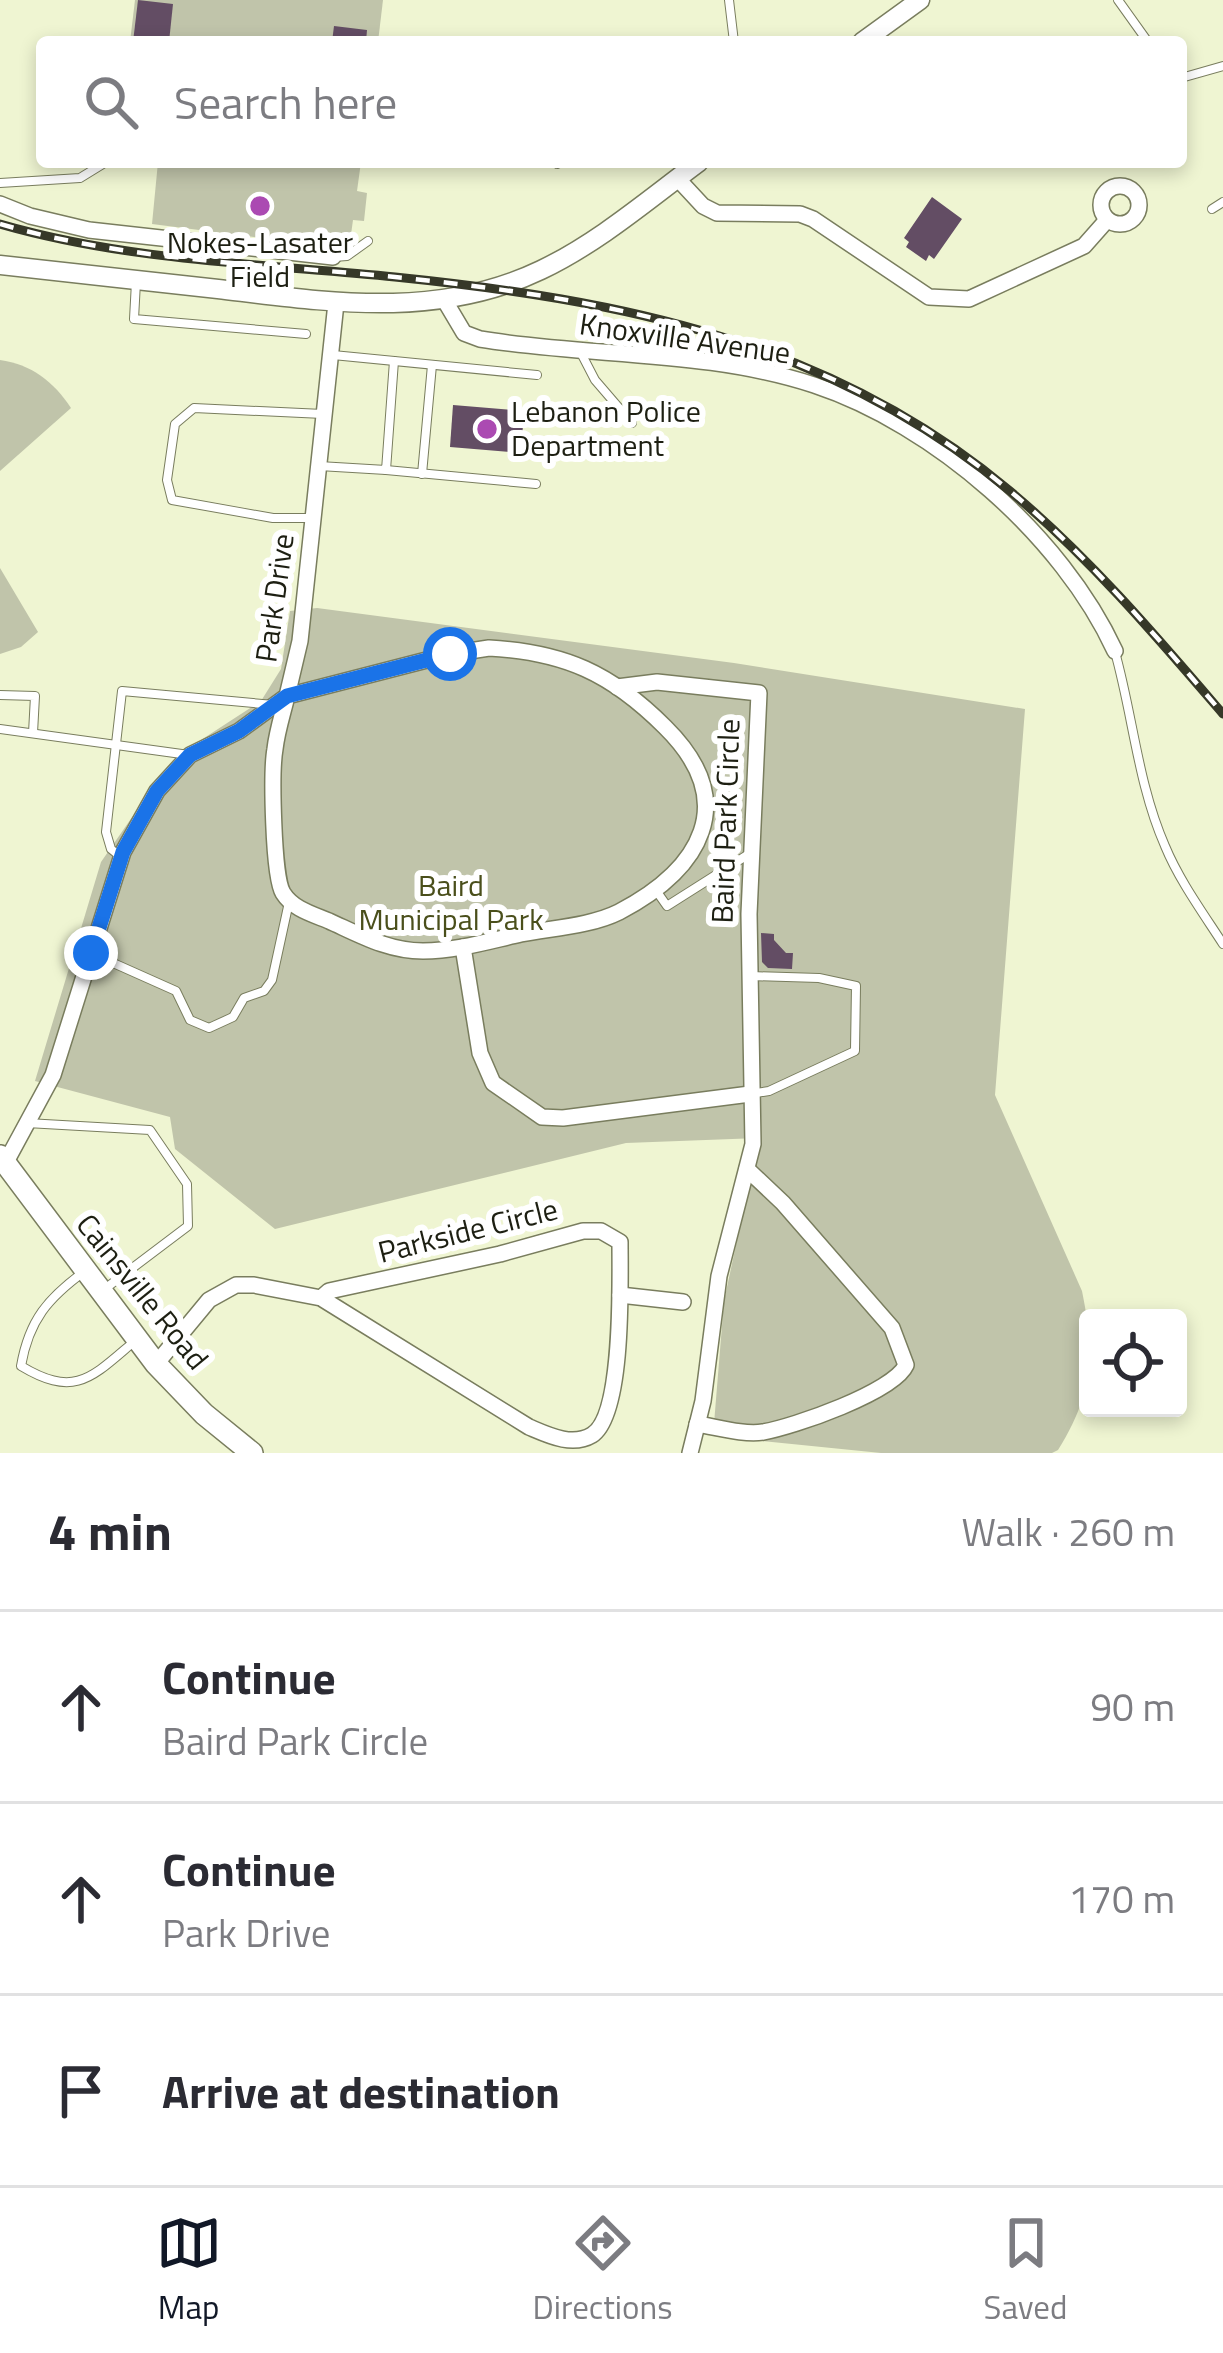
<!DOCTYPE html>
<meta charset="utf-8">
<style>
:root{--surface:#fff;--page:#f7f7f7;--text:#2b2b33;--muted:#7c7c81;--line:#e1e1e2;--accent:#111827}
body{margin:0;font-family:"Titillium Web",sans-serif;background:var(--page);color:var(--text)}
.controls{position:absolute;right:36px;bottom:36px;display:grid;overflow:hidden;border-radius:12px;box-shadow:0 6px 18px #0003}
.controls button{width:108px;height:108px;display:grid;place-items:center;padding:0;border:0;border-bottom:3px solid var(--line);background:var(--surface);color:var(--text);font:60px sans-serif}
.stop{position:absolute;width:36px;height:36px;margin:-27px;border:9px solid #1a73e8;border-radius:50%;background:#fff}
.stop.end{background:#1a73e8;border-color:#fff;box-shadow:0 3px 12px #0008}
.list{margin:0;padding:0;list-style:none}
h2{display:flex;justify-content:space-between;align-items:center;height:156px;margin:0;padding:0 48px;font-size:51px}
h2 small{font-size:39px;font-weight:400;color:var(--muted)}
.list li{display:grid;grid-template-columns:78px 1fr auto;gap:36px;align-items:center;box-sizing:border-box;height:192px;padding:0 48px;border-top:3px solid var(--line)}
.list b{display:block;font-size:45px;white-space:nowrap}
.list p{margin:0;font-size:39px;white-space:nowrap;color:var(--muted)}
.list em{font-size:39px;font-style:normal;color:var(--muted)}
.icon{flex:none;width:66px;height:66px;fill:none;stroke:currentColor;stroke-width:2;stroke-linecap:round;stroke-linejoin:round}
.map{position:relative;flex:none;width:1223px;height:1453px;overflow:hidden}
.search{position:absolute;background:var(--surface);box-shadow:0 6px 18px #0003;left:36px;right:36px;top:36px;height:132px;display:flex;align-items:center;gap:30px;box-sizing:border-box;padding:0 42px;border-radius:12px;color:var(--muted);font-size:45px}
.sheet{height:732px;background:var(--surface)}
nav{display:flex;justify-content:space-around;align-items:center;box-sizing:border-box;height:168px;border-top:3px solid var(--line);background:var(--surface);font-size:33px;color:var(--muted)}
nav a{display:grid;justify-items:center;gap:6px}
nav .on{color:var(--accent)}
.map>svg:first-child{display:block}
.green{fill:#c0c4aa}
.building{fill:#634d64}
.lines{fill:none;stroke-linecap:round;stroke-linejoin:round}
.service-casing{stroke:#797d5e;stroke-width:10}
.minor-casing{stroke:#797d5e;stroke-width:18}
.tertiary-casing{stroke:#797d5e;stroke-width:21}
.secondary-casing{stroke:#797d5e;stroke-width:24}
.service{stroke:#fff;stroke-width:8}
.minor{stroke:#fff;stroke-width:15}
.tertiary{stroke:#fff;stroke-width:18}
.secondary{stroke:#fff;stroke-width:21}
.rail-casing{stroke:#363828;stroke-width:9}
.rail{stroke:#fff;stroke-width:4.5;stroke-dasharray:14;stroke-linecap:butt}
.route{stroke:#1a73e8;stroke-width:15}
.poi-dot{fill:#ab4ab2;stroke:#fff;stroke-width:4.5}
.labels{text-anchor:middle;stroke-width:12;stroke-linejoin:round;paint-order:stroke}
.poi-label{font-size:30px;fill:#1d1f12;stroke:#fff}
.street-label{font-size:30px;fill:#1d1f12;stroke:#fff}
.park-label{font-size:30px;fill:#4a4f1b;stroke:#fff}
</style>
<div class="map">
<svg width="1223" height="1453" viewBox="0 0 1223 1453">
<rect width="100%" height="100%" fill="#eff5d2"/>
<!-- green -->
<g class="green">
<path d="M135,0H383L378,42H130Z"/>
<path d="M158,162H361L357,191L367,193L364,221L353,220L349,249L152,224Z"/>
<path d="M0,360C31,364 54,382 71,408L0,471Z"/>
<path d="M0,568L38,632L21,647L0,654Z"/>
<path d="M317,608L734,663L1025,709L995,1095L1082,1291C1095,1355 1093,1394 1058,1450L1052,1453H881L713,1436L724,1301L759,1138L626,1143L275,1229L175,1149L170,1117L35,1081L101,862L164,771L201,740L261,701L281,669L290,611Z"/>
</g>
<!-- building -->
<g class="building">
<path d="M138,0L173,4L169,42H133Z"/>
<path d="M334,26L367,30L366,42H332Z"/>
<path d="M932,197L962,219L934,259L929,255L926,261L906,247L909,242L904,238Z"/>
<path d="M453,405L524,411L521,453L450,447Z"/>
<path d="M761,933L774,934V940L786,953H793L792,969L768,968L762,962Z"/>
</g>
<g class="lines">
<!-- service casing -->
<g class="service-casing">
<g id="service">
<path d="M729,0L734,42"/>
<path d="M1118,0L1148,42"/>
<path d="M1181,78L1223,66"/>
<path d="M557,164L561,162"/>
<path d="M0,183L80,178L106,162"/>
<path d="M1212,209L1223,202"/>
<path d="M334,257L347,256L368,241"/>
<path d="M136,282L134,319L306,334"/>
<path d="M581,353L595,380L632,423"/>
<path d="M333,355L537,375"/>
<path d="M319,466L386,470L394,361"/>
<path d="M386,470L536,484"/>
<path d="M422,474L432,365"/>
<path d="M313,518H273L172,500L167,480L175,424L194,408L323,414"/>
<path d="M1115,652C1133,716 1138,785 1165,846C1179,880 1203,913 1223,944"/>
<path d="M0,695L35,696L33,733"/>
<path d="M0,729L189,755"/>
<path d="M121,857L111,849L106,832L122,691L274,705"/>
<path d="M655,889L667,906L749,854"/>
<path d="M93,954L176,991L190,1020L209,1028L233,1017L244,998L264,991L272,980L289,902"/>
<path d="M750,1094L769,1091L855,1051L856,986L819,978L751,976"/>
<path d="M27,1123L150,1130L187,1184L188,1226L102,1291"/>
<path d="M85,1271C48,1298 29,1320 21,1366C76,1399 92,1377 136,1340"/>
</g>
</g>
<!-- minor casing -->
<g class="minor-casing">
<g id="minor">
<path d="M677,178L703,206L717,213L800,214L813,219L929,297L969,299L1084,246L1107,220"/>
<circle cx="1120" cy="205" r="19"/>
<path d="M0,204L30,216L89,230L333,257"/>
<path d="M445,301L464,333L480,339C589,357 708,350 814,385C935,425 1062,536 1115,651"/>
<path d="M489,648C564,652 611,673 665,727C741,802 701,869 619,912C591,926 552,928 521,934C489,941 456,951 423,951C388,951 360,935 329,921C312,914 293,909 283,893C273,877 271,771 275,749C277,731 283,713 287,696L450,654Z"/>
<path d="M617,687L657,682L759,693L749,914L753,1144L719,1276L703,1401L690,1453"/>
<path d="M463,947L480,1053L493,1083L542,1117L563,1118L750,1094"/>
<path d="M6,1162L53,1075L123,852L157,791L190,755L239,731L287,696L300,641L336,303"/>
<path d="M620,1295L683,1302"/>
<path d="M156,1364L209,1300L236,1285H254L321,1298L529,1427C548,1435 572,1447 592,1435C624,1415 620,1280 620,1242L601,1231H583L500,1254L329,1291L321,1298"/>
<path d="M697,1424C717,1427 743,1435 763,1432C793,1427 894,1392 906,1365L892,1328L783,1203L747,1169"/>
</g>
</g>
<!-- tertiary casing -->
<g class="tertiary-casing">
<g id="tertiary">
<path d="M862,42L920,0"/>
<path d="M0,265C73,273 145,281 218,289C328,302 437,320 541,270C598,243 649,199 699,162"/>
</g>
</g>
<!-- secondary casing -->
<g class="secondary-casing">
<path id="secondary" d="M0,1156L156,1364L204,1414L252,1453"/>
</g>
<!-- service -->
<use href="#service" class="service"/>
<!-- minor -->
<use href="#minor" class="minor"/>
<!-- tertiary -->
<use href="#tertiary" class="tertiary"/>
<!-- secondary -->
<use href="#secondary" class="secondary"/>
<!-- rail casing -->
<g class="rail-casing">
<path id="rail" d="M0,224C128,261 264,264 395,277C621,300 831,341 1010,491C1089,557 1157,637 1223,714"/>
</g>
<!-- rail -->
<use href="#rail" class="rail"/>
</g>
<g class="lines">
<!-- route -->
<path class="route" d="M91,953L123,852L157,791L190,755L239,731L287,696L450,654"/>
</g>
<!-- markers -->
<g class="poi-dot">
<circle cx="260" cy="206" r="12"/>
<circle cx="487" cy="429" r="12"/>
</g>
<g class="labels">
<!-- poi labels -->
<g class="poi-label">
<text x="260" y="253">Nokes-Lasater<tspan x="260" dy="34">Field</tspan></text>
<text x="511" y="422" text-anchor="start">Lebanon Police<tspan x="511" dy="34">Department</tspan></text>
</g>
<!-- street labels -->
<g class="street-label">
<text transform="translate(685 339) rotate(8)" y="10">Knoxville Avenue</text>
<text transform="translate(275 598) rotate(-82)" y="10">Park Drive</text>
<text transform="translate(726 821) rotate(-88)" y="10">Baird Park Circle</text>
<text transform="translate(468 1231) rotate(-14)" y="10">Parkside Circle</text>
<text transform="translate(142 1292) rotate(51)" y="10">Cainsville Road</text>
</g>
<!-- park labels -->
<g class="park-label">
<text x="451" y="896">Baird<tspan x="451" dy="34">Municipal Park</tspan></text>
</g>
</g>
</svg>
<div class="controls">
<button><svg class="icon" aria-label="locate" viewBox="0 0 24 24"><circle cx="12" cy="12" r="6"/><path d="M12 2v4M12 18v4M2 12h4M18 12h4"/></svg></button>
</div>
<div class="stop" style="left:450px;top:654px"></div>
<div class="stop end" style="left:91px;top:953px"></div>
<div class="search"><svg class="icon" aria-label="search" viewBox="0 0 24 24"><circle cx="10" cy="10" r="6"/><path d="M15 15l6 6"/></svg>Search here</div>
</div>
<section class="sheet">
<h2>4 min<small>Walk · 260 m</small></h2>
<ul class="list">
<li><svg class="icon" aria-label="ahead" viewBox="0 0 24 24"><path d="M12 20V5M6 11l6-6 6 6"/></svg><div><b>Continue</b><p>Baird Park Circle</p></div><em>90 m</em></li>
<li><svg class="icon" aria-label="ahead" viewBox="0 0 24 24"><path d="M12 20V5M6 11l6-6 6 6"/></svg><div><b>Continue</b><p>Park Drive</p></div><em>170 m</em></li>
<li><svg class="icon" aria-label="arrive" viewBox="0 0 24 24"><path d="M6 21V4h12l-3 4 3 4H6"/></svg><div><b>Arrive at destination</b></div></li>
</ul>
</section>
<nav>
<a class="on"><svg class="icon" aria-label="map" viewBox="0 0 24 24"><path d="M3 6l6-2 6 2 6-2v14l-6 2-6-2-6 2zM9 4v14M15 6v14"/></svg>Map</a>
<a><svg class="icon" aria-label="directions" viewBox="0 0 24 24"><path d="M12 3l9 9-9 9-9-9zM9 14v-3h6M13 9l2 2-2 2"/></svg>Directions</a>
<a><svg class="icon" aria-label="saved" viewBox="0 0 24 24"><path d="M7 4h10v16l-5-4-5 4z"/></svg>Saved</a>
</nav>
